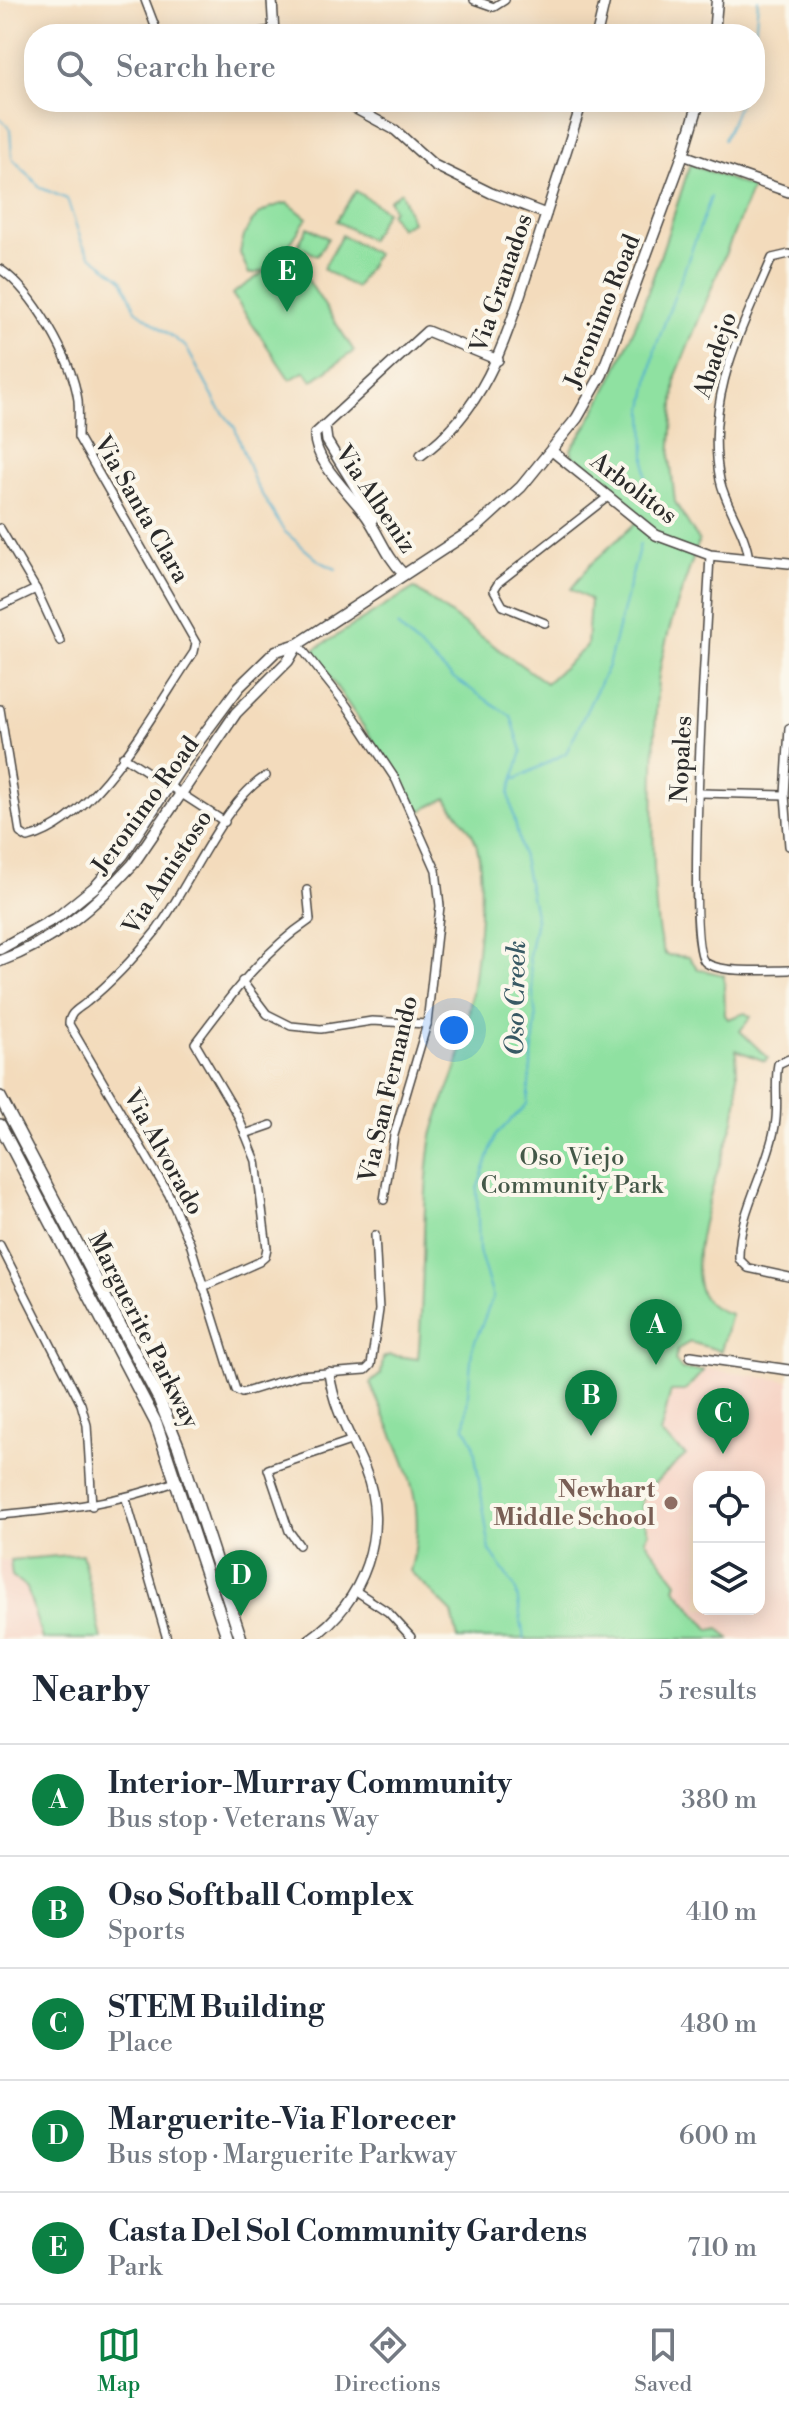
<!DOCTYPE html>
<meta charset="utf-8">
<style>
:root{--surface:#fff;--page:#f2f2f3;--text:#1f2937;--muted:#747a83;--line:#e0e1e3;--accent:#0b8043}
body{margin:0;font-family:"Libre Bodoni",serif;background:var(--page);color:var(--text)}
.controls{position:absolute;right:24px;bottom:24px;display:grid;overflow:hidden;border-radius:16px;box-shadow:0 4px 20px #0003}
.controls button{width:72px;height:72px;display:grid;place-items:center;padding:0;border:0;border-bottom:2px solid var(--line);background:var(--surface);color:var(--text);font:40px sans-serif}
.you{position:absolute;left:454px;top:1030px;width:28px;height:28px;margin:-20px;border:6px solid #fff;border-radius:50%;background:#1a73e8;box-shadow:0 0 0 12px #1a73e833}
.badge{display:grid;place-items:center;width:52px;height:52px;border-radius:50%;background:var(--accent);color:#fff;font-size:26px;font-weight:700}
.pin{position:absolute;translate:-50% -66px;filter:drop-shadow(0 2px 4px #0008)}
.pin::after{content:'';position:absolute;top:42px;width:28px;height:24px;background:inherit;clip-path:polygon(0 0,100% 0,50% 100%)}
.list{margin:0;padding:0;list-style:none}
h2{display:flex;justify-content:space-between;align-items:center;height:104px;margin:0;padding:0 32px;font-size:34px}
h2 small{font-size:26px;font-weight:400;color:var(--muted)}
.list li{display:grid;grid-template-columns:52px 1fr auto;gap:24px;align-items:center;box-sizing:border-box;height:112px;padding:0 32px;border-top:2px solid var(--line)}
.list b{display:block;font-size:30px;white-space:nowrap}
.list p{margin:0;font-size:26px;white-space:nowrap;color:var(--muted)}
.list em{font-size:26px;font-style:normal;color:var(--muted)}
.icon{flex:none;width:44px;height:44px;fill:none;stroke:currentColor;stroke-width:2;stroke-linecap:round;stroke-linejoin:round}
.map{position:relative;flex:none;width:789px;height:1639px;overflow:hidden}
.search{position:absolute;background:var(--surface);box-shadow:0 4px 20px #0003;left:24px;right:24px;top:24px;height:88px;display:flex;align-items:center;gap:20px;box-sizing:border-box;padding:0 28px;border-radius:32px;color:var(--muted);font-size:30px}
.sheet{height:664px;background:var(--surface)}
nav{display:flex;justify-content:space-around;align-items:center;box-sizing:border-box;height:112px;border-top:2px solid var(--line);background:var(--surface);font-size:22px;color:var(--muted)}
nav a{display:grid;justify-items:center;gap:4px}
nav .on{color:var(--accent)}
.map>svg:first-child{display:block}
.built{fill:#f6d2c3;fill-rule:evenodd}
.green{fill:#8fe1a1;stroke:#5d8666;stroke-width:2}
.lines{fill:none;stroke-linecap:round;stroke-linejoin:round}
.stream{stroke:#4fafcd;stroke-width:2}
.minor-casing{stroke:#494541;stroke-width:10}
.tertiary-casing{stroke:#494541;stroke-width:12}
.secondary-casing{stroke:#494541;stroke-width:13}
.primary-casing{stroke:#494541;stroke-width:14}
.minor{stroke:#fff;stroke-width:7}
.tertiary{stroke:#fff;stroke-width:9}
.secondary{stroke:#fff;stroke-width:10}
.primary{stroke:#fff;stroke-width:11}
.education-dot{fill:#8d6e63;stroke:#fbf7ec;stroke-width:3}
.labels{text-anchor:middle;stroke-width:8;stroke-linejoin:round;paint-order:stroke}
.street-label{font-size:24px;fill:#2b2b2b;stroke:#fbf7ec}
.park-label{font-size:24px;fill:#445848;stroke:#fbf7ec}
.education-label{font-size:24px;font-weight:bold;fill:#785e54;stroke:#fbf7ec;text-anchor:end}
.water-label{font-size:26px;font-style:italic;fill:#385964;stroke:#fbf7ec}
</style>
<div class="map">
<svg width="789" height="1639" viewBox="0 0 789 1639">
<rect width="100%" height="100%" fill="#fbf7ec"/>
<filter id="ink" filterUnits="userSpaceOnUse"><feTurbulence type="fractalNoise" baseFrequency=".0125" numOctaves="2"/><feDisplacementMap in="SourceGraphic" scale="16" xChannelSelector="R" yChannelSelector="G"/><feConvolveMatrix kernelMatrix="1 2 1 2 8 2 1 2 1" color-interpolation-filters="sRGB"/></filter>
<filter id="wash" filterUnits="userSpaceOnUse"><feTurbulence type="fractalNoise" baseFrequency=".006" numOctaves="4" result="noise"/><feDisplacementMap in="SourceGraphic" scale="32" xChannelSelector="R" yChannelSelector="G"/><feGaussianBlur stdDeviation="1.8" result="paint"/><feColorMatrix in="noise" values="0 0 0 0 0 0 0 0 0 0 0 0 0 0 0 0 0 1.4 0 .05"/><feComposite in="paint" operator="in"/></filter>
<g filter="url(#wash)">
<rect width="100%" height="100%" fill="#f3dbbc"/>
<!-- built -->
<g class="built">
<path d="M706,1369L789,1381V1639H732L719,1626L710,1629L681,1596L677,1588L679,1582L647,1541L651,1532L644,1514L643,1494L687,1455L662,1434L663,1416L673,1393L688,1391ZM699,1477H759V1609H699Z"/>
<path d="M0,1560H10L12,1576L27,1588L42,1639H0Z"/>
</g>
<!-- green -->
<g class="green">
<path d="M690,164L752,188L676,376L670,458L675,502L699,541C684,587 664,634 658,682C654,721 647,933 666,955L689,957L698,969L724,975L725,1015L728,1019L745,1013L751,1017L740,1031L768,1058L765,1061L736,1050L738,1097L734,1120C722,1162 685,1252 701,1292C706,1304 719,1311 731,1314L721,1351L690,1342L678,1349L675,1360L682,1370H704L685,1391H671L660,1434L686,1455L642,1494V1515L649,1532L645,1540L677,1582L675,1588L710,1630L719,1628L730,1639H458L452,1613L410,1571C432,1497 397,1449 370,1383L381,1374L383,1358L389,1355L418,1359C425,1286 421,1213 431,1141C436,1113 451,1087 459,1060C471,1019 491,876 474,838C468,824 454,812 447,798L421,811L314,654L315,649L414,588L546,683L587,646L590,600L571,589L590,565L641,518L612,488L573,457L571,449C627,371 661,255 690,164Z"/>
<path d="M356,191L386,211L370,240L336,221Z"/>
<path d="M401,192L412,222L400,228L390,213L393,210L389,200Z"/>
<path d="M288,203L307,218C294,237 275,274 249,274L240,253C244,224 259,207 288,203Z"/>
<path d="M308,227L328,238L317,256L298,245Z"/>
<path d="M342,235L376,254L356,288L323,269Z"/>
<path d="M291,254L354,351L312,381L305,371L290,380L232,294Z"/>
<path d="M82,1554L102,1639H42L27,1588L12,1576L10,1560Z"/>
</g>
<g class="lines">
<!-- stream -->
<g class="stream">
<path d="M755,36L758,0"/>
<path d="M0,118L10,129L12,158L41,188L67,199L82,243L91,256L122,279L136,310L186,347L218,406L235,428L255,483L284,531L319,561L336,569"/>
<path d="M724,140L740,102"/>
<path d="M646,507L644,408L655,349L711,197"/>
<path d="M397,626L452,677L511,716L522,751L509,794L536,919L529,956L536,1019L527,1104L496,1135L477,1189L479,1251L493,1297L472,1349L465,1428L473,1442L490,1551L516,1589L524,1639"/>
<path d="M516,779L566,753L608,666L640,544"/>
</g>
</g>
</g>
<g filter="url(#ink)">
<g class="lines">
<!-- minor casing -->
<g class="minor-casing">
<g id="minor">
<path d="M145,0L158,34"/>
<path d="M474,0L494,7L505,0"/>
<path d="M245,34L273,30"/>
<path d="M0,269C34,292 72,359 78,400C79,412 78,425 78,437L196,643L194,652C154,710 98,820 28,838L20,833L0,709"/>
<path d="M0,528L36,589L60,641"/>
<path d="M710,555C708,604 684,946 705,962C720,974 769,970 789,970"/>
<path d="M749,560C746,531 726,508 720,480C704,398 741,331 772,258L789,254"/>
<path d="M0,606L36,589"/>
<path d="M545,623L503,606L494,590L499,582L609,496"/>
<path d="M298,644L347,706L396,780L436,870L440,906L427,1024L394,1135L384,1200"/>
<path d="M789,728L785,795L789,846"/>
<path d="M123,756L225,822"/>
<path d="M266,776C224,800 188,889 156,931C135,957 113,981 87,1002C79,1009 69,1012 69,1024L169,1195L190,1243L236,1390L242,1393L300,1375L366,1370L371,1365L379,1310L375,1235"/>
<path d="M700,793L785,795"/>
<path d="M242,981L267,1014L291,1026L321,1029L372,1021L427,1024"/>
<path d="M789,1059L778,1064C774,1084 779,1106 775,1126C767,1172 738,1212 739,1259L748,1268L789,1277"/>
<path d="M245,1134L271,1125"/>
<path d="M0,1245L81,1404L87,1425L92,1506"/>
<path d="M203,1287L259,1262L265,1257L267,1248L256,1161L238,1116L195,1043C229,998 262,952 310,920L307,890"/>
<path d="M126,1499L167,1639"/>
<path d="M0,1515C64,1509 117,1503 178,1481"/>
<path d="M299,1545L289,1531L268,1469L350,1441"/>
<path d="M356,1591L388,1612L411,1637"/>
</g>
</g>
<!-- tertiary casing -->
<g class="tertiary-casing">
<g id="tertiary">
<path d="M272,0L274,34"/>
<path d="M597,34L605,0"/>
<path d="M343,102L395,130L434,165L491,193L546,214"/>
<path d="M683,155L789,192"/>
<path d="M325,426L327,441L374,518"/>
<path d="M552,451L656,535L710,555L789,563"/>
<path d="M421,455C490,406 508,331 533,255C549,204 566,153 582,102"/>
<path d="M404,574C387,558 380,536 367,517C352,495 313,462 315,434L427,331L498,360"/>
<path d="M691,1356L789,1370"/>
<path d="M310,1639C364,1603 390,1531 365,1470C350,1434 335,1413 329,1373"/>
</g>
</g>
<!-- secondary casing -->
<g class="secondary-casing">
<g id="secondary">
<path d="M714,34L717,0"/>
<path d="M0,949L59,916L96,886L123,855L193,749L239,687L276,651L298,644L477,527L521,487L577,418L602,374L683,155L699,102"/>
<path d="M0,961C54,941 95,906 133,864L236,713L288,661L298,644"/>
</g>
</g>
<!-- primary casing -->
<g class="primary-casing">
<g id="primary">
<path d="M0,1097L159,1399L179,1448L241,1639"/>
<path d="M0,1125L156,1423L228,1639"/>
</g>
</g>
<!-- minor -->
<use href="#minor" class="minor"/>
<!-- tertiary -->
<use href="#tertiary" class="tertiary"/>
<!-- secondary -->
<use href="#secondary" class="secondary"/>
<!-- primary -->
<use href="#primary" class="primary"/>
</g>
</g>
<!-- markers -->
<circle class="education-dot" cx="671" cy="1503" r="8"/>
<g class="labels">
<!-- street labels -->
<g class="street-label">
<text transform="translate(501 283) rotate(-71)" y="8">Via Granados</text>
<text transform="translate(602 311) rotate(-68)" y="8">Jeronimo Road</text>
<text transform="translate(715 355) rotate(-72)" y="8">Abadejo</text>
<text transform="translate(634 488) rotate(37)" y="8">Arbolitos</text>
<text transform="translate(376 499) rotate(56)" y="8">Via Albeniz</text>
<text transform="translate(142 509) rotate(60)" y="8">Via Santa Clara</text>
<text transform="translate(681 759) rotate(-87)" y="8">Nopales</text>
<text transform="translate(145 805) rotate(-54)" y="8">Jeronimo Road</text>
<text transform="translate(167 872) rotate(-57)" y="8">Via Amistoso</text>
<text transform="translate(388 1089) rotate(-77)" y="8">Via San Fernando</text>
<text transform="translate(164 1152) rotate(61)" y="8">Via Alvorado</text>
<text transform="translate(144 1330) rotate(63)" y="8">Marguerite Parkway</text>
</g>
<!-- park labels -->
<g class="park-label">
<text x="572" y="1165">Oso Viejo<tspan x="572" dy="28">Community Park</tspan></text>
</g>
<!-- education labels -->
<g class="education-label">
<text x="655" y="1497">Newhart<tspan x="655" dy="28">Middle School</tspan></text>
</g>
<!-- water labels -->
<g class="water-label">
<text transform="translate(515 998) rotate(-89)" y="9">Oso Creek</text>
</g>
</g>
</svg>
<div class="controls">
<button><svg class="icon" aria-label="locate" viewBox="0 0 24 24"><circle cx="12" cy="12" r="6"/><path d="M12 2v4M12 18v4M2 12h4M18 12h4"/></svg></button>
<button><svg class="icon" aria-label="layers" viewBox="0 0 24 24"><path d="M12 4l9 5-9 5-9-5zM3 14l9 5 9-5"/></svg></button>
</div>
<div class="you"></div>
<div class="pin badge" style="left:656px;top:1365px">A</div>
<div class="pin badge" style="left:591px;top:1436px">B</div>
<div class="pin badge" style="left:723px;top:1454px">C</div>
<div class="pin badge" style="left:241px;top:1616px">D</div>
<div class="pin badge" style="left:287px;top:312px">E</div>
<div class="search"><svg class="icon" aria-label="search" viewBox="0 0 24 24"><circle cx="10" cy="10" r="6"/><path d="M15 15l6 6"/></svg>Search here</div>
</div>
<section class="sheet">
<h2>Nearby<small>5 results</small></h2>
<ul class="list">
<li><span class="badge">A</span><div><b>Interior-Murray Community</b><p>Bus stop · Veterans Way</p></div><em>380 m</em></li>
<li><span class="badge">B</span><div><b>Oso Softball Complex</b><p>Sports</p></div><em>410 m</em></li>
<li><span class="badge">C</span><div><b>STEM Building</b><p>Place</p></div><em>480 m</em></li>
<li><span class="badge">D</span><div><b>Marguerite-Via Florecer</b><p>Bus stop · Marguerite Parkway</p></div><em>600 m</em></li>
<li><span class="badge">E</span><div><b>Casta Del Sol Community Gardens</b><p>Park</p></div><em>710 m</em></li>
</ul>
</section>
<nav>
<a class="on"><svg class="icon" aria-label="map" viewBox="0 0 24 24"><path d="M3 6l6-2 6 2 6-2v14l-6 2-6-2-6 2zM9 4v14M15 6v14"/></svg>Map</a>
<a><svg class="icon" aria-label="directions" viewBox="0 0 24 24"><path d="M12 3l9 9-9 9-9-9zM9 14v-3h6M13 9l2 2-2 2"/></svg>Directions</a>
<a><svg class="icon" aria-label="saved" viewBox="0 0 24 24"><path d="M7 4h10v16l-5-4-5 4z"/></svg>Saved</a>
</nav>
